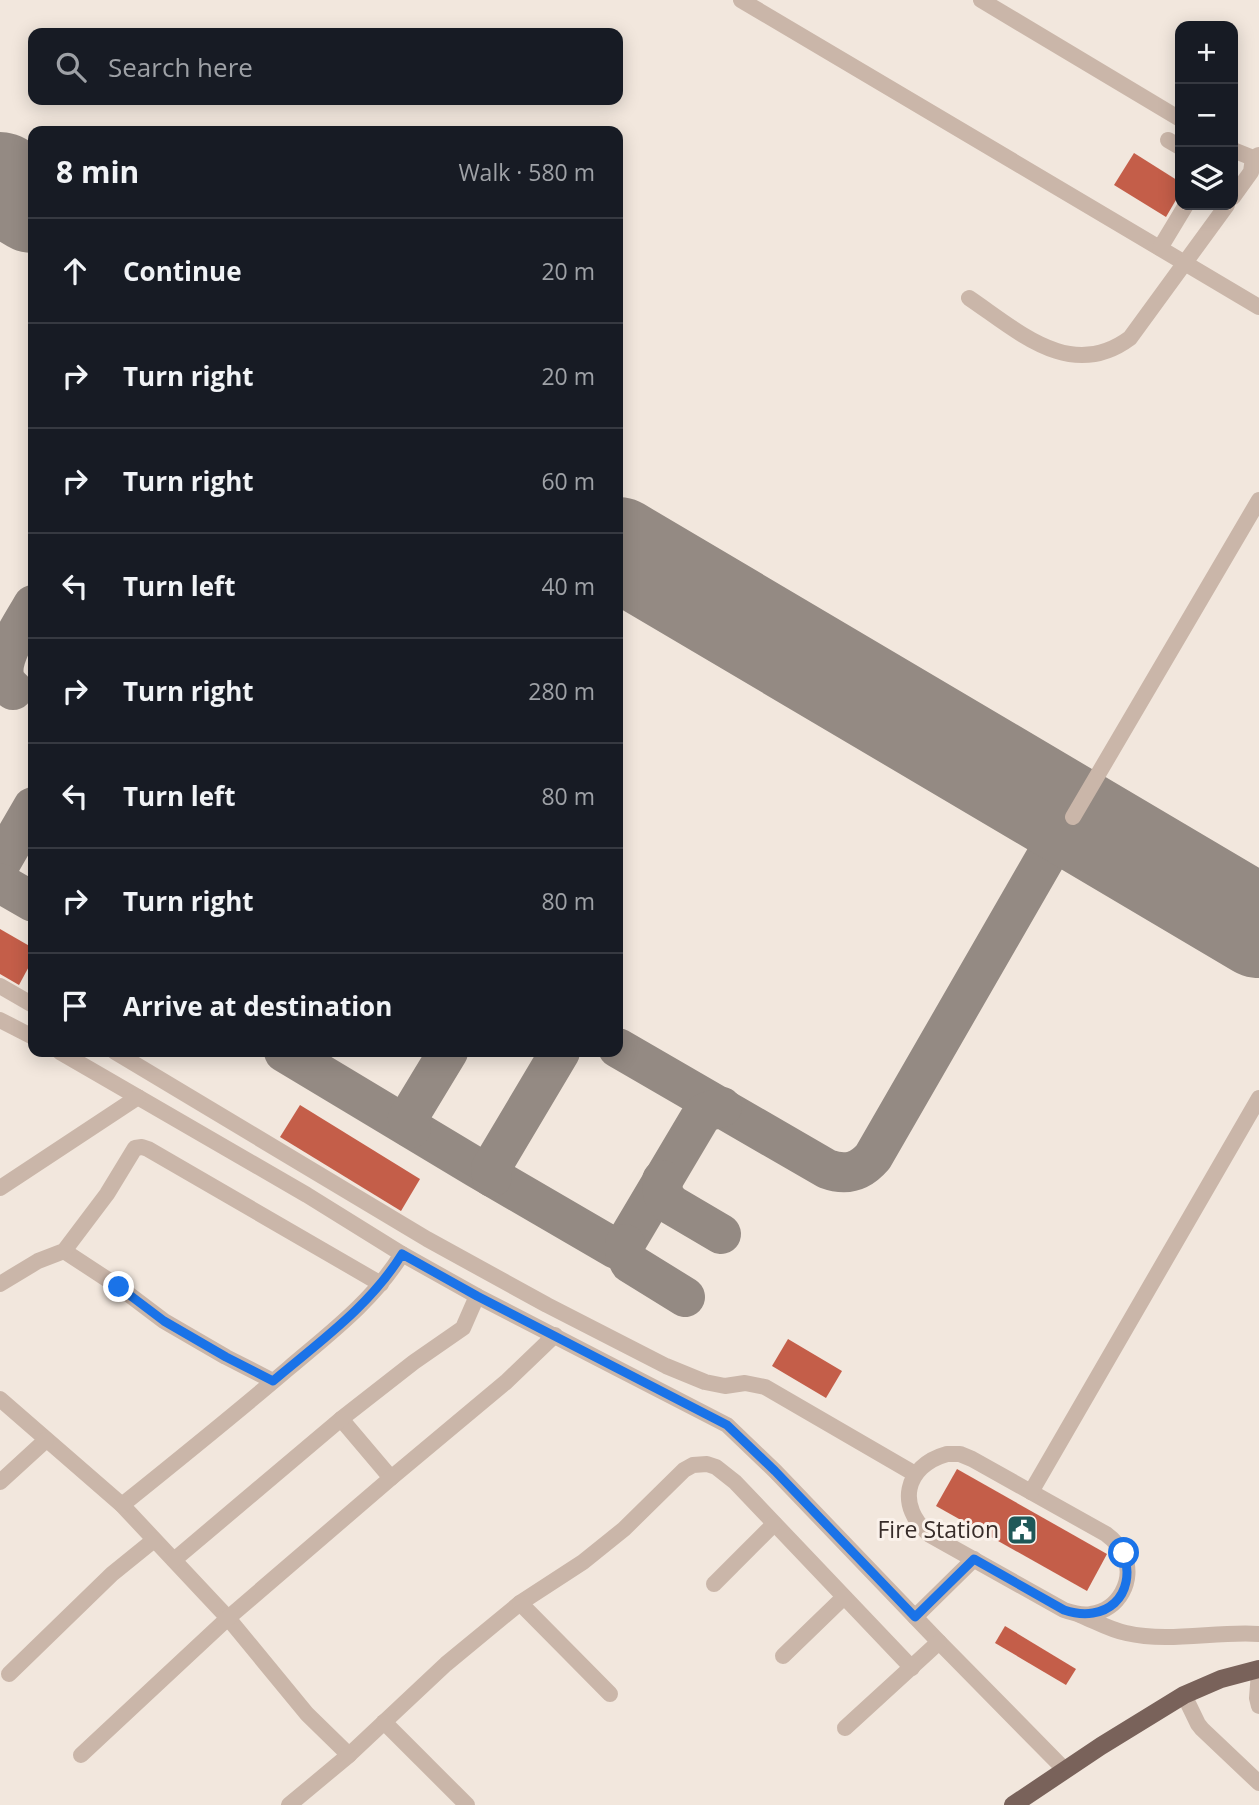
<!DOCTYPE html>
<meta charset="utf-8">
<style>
:root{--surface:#171b24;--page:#20242c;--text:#f1f3f6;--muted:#9ea1a6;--line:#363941}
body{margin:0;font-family:"Open Sans",sans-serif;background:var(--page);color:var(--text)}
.controls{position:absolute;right:21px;top:21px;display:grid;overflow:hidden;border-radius:14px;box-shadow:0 4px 18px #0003}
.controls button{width:63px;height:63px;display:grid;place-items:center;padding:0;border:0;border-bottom:2px solid var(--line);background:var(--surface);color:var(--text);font:35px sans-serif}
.stop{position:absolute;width:21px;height:21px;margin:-16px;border:5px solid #1a73e8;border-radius:50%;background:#fff}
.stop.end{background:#1a73e8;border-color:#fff;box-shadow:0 2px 7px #0008}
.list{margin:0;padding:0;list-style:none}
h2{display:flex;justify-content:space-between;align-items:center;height:91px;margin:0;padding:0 28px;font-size:30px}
h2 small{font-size:23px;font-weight:400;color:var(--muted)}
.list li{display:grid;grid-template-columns:46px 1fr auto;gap:21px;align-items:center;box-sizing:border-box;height:105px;padding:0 28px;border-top:2px solid var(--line)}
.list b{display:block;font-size:26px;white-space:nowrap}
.list em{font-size:23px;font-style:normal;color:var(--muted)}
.icon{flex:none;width:38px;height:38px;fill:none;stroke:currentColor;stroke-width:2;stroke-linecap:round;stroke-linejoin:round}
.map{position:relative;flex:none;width:1259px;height:1805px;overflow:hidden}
.search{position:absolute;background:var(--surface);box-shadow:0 4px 18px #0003;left:28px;top:28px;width:595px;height:77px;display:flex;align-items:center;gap:18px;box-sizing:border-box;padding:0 24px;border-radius:14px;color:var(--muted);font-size:26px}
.panel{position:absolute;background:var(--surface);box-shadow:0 4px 18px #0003;left:28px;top:126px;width:595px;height:931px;border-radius:14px}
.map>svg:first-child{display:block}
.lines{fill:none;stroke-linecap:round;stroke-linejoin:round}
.taxiway{stroke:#948a83;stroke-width:40}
.runway{stroke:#948a83;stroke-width:102}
.building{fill:#c45e49}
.minor{stroke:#cab6a9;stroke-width:16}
.major{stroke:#79625a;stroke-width:18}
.route{stroke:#1a73e8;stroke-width:9}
.labels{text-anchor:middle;stroke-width:6;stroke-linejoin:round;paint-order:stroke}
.poi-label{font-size:23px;fill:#372c29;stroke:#faf1ea;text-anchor:end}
</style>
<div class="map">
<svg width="1259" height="1805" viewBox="0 0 1259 1805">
<rect width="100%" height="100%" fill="#f2e7dd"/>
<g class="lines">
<!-- taxiway -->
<g class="taxiway">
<path d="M13,690C9,686 5,682 4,676C0,655 23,623 33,605"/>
<path d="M0,864L33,807"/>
<path d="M0,883L33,902"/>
<path d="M618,1048L827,1169C846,1176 860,1172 873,1157L1058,836L1086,825"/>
<path d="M284,1052L477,1168L616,1249L625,1244L701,1116L706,1112L722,1107"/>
<path d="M411,1128L408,1118L448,1052"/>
<path d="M492,1177L491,1168L560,1052"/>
<path d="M662,1180L663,1194L670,1204L721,1234"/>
<path d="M625,1244V1253L630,1263L685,1297"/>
</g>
<!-- runway -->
<g class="runway">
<path d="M0,183L33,202"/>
<path d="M618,548L1259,927"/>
</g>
</g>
<!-- building -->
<g class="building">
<path d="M1134,153L1180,182V193L1166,217L1114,185Z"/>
<path d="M0,929L33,948V959L19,985L0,974Z"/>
<path d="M300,1105L420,1179L401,1211L280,1137Z"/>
<path d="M788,1339L842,1371L826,1398L772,1366Z"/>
<path d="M957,1469L1107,1554L1087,1591L936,1506Z"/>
<path d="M1005,1626L1076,1669L1066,1685L995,1643Z"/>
</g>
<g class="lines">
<!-- minor -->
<g class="minor">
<path d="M741,0L1259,307"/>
<path d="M981,0L1180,119"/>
<path d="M1168,140L1180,147"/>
<path d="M1233,150L1253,158L1259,155"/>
<path d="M1233,197L1251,172L1253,158"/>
<path d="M1160,248L1186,205"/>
<path d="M969,298C1018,331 1071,382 1130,338L1227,205"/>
<path d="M1073,817L1259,500"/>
<path d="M0,986L33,1005"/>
<path d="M0,1020L33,1037"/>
<path d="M60,1052L307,1195L402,1254L477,1296L727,1425L775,1471L939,1642L1065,1770"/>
<path d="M115,1052L427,1239L547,1305L666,1366L705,1382L725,1386L745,1383L765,1387L915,1474"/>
<path d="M0,1188L138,1097"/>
<path d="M64,1251L119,1287L164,1321L226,1357L273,1381"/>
<path d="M0,1284L38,1261L64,1251L107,1194L135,1148L142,1147L148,1149L381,1284"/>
<path d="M0,1399L122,1505L228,1618L307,1714L349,1755L446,1664L520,1603L583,1562L624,1529L684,1470L693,1465L707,1464L716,1467L735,1482L912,1668"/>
<path d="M341,1419L391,1478"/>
<path d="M947,1454H960L972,1459L1106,1534C1114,1540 1120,1546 1124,1555C1135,1580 1119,1610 1091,1614C1082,1616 1073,1613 1064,1610L930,1535C896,1507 904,1466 947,1454Z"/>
<path d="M0,1482L46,1440"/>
<path d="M1031,1492L1259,1098"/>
<path d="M122,1505C178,1460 234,1415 289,1368C330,1333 373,1301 402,1254"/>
<path d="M174,1560L341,1419L414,1362L463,1328L477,1296"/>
<path d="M714,1584L774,1524"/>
<path d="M520,1603L610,1694"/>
<path d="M1080,1615C1095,1621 1110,1630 1126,1633C1170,1643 1215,1631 1259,1634"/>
<path d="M915,1617L974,1559"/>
<path d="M783,1656L844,1597"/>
<path d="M1259,1672L1257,1698L1259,1706"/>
<path d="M9,1674L112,1574L154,1540"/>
<path d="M1184,1695L1198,1724L1202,1729L1259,1783"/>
<path d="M384,1722L467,1805"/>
<path d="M845,1728L939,1642"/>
<path d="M81,1755L228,1618L391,1478L506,1382L555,1335"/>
<path d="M289,1805L349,1755"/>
</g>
<!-- major -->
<path class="major" d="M1013,1805L1101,1746L1184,1695L1221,1679L1259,1669"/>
</g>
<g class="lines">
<!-- route -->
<path class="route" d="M119,1287L164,1321L226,1357L273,1381C319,1342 370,1306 402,1254L477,1296L727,1425L775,1471L915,1617L974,1559L1064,1610C1106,1624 1137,1596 1124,1553"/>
</g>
<!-- icons -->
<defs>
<g id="civic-square" transform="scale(1.575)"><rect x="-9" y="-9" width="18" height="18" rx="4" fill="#1f5858" stroke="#faf1ea"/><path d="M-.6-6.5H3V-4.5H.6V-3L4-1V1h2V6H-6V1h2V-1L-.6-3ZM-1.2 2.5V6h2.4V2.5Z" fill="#fff"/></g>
</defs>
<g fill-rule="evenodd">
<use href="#civic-square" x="1022" y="1530"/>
</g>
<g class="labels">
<!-- poi labels -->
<g class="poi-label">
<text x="999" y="1538">Fire Station</text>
</g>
</g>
</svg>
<div class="controls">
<button>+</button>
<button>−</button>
<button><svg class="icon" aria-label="layers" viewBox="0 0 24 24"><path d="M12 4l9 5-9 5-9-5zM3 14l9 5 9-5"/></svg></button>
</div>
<div class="stop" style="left:1124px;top:1553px"></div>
<div class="stop end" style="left:119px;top:1287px"></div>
<div class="search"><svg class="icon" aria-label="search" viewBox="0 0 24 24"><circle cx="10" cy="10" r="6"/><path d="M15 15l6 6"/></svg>Search here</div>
<section class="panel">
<h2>8 min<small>Walk · 580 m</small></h2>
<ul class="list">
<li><svg class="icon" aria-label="ahead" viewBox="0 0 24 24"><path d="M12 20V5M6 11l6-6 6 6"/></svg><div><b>Continue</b></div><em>20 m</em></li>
<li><svg class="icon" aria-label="right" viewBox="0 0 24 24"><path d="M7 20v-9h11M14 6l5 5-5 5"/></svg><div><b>Turn right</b></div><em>20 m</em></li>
<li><svg class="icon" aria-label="right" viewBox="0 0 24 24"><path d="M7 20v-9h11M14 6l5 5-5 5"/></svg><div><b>Turn right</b></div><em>60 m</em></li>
<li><svg class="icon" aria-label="left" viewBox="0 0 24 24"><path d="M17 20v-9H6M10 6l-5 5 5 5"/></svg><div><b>Turn left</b></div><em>40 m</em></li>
<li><svg class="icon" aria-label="right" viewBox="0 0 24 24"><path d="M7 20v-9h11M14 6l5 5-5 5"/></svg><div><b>Turn right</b></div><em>280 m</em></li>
<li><svg class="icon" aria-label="left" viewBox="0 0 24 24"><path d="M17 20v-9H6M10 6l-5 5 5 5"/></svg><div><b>Turn left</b></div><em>80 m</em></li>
<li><svg class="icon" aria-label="right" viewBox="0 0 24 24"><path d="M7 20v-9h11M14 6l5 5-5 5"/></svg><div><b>Turn right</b></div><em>80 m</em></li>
<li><svg class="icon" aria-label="arrive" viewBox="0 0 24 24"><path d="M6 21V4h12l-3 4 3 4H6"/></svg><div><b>Arrive at destination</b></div></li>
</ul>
</section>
</div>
